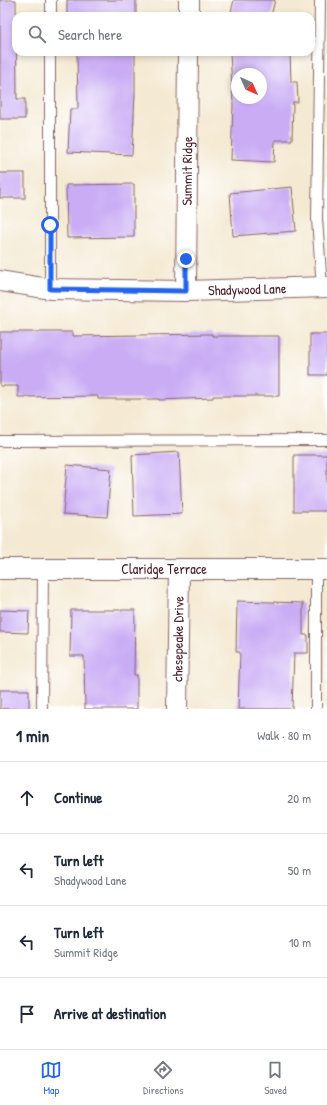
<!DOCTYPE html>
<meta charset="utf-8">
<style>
:root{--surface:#fff;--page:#f6f6f7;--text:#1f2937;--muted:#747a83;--line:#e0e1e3;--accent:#2563eb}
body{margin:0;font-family:"Patrick Hand",sans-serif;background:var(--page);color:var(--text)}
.compass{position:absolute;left:231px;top:68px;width:36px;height:36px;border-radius:50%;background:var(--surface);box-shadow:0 2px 6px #0003;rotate:135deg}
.stop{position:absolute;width:12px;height:12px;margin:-9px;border:3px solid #2563eb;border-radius:50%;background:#fff}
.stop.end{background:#2563eb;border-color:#fff;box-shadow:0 1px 4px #0008}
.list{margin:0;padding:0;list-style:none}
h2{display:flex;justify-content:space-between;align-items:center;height:52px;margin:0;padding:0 16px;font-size:17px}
h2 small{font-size:13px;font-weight:400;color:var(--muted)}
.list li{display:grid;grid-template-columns:26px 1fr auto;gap:12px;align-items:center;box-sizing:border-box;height:72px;padding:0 16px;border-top:1px solid var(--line)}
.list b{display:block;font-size:15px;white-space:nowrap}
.list p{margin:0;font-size:13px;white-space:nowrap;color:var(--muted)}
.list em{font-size:13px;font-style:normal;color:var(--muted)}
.icon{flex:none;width:22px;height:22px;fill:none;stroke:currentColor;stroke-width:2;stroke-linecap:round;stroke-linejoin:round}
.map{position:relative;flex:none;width:327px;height:709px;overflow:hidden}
.search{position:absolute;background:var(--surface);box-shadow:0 2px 6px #0003;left:12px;right:12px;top:12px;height:44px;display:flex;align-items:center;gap:10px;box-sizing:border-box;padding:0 14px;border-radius:12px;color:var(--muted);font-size:15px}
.sheet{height:340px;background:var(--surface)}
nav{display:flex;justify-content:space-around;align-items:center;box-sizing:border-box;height:56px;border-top:1px solid var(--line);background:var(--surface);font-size:11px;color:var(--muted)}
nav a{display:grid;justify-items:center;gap:2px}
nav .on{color:var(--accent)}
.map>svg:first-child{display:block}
.building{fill:#c9acf4;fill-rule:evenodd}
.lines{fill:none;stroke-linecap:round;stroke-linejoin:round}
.lane-casing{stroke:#866665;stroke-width:12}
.street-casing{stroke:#866665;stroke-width:22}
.lane{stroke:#fff;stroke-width:10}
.street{stroke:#fff;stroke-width:20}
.route{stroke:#2563eb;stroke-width:5}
.labels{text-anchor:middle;stroke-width:4;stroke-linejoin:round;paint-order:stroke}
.street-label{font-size:14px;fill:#4a1f2b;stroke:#fff}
</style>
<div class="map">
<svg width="327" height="709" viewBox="0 0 327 709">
<rect width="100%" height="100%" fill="#fff"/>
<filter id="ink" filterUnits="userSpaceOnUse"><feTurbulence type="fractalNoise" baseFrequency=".025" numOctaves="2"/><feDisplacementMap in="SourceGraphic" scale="8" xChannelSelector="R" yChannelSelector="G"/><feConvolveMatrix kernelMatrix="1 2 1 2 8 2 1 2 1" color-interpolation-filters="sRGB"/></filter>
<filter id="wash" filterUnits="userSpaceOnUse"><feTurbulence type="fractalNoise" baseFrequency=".012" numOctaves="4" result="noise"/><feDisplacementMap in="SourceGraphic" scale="16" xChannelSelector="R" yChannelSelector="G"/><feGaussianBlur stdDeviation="0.9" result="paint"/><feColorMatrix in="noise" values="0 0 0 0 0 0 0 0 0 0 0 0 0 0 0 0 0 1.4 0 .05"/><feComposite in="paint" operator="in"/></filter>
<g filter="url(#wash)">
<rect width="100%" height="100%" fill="#f4e9d2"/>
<g id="blocks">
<!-- building -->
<g class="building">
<path d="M0,0H16L17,99H25V119H0Z"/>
<rect x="67" y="0" width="69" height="16"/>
<path d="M234,0H275L271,16H230Z"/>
<path d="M77,52H135V94L132,155L68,152L70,109H78Z"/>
<path d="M230,52H290L291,82H297L298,102H293L292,140H275L274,162L231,160L233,105ZM237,74H261V98H237Z"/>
<rect x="0" y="173" width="25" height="25"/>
<path d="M134,184V237L67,238L66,185Z"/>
<path d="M292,187L296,231L233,236L230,193Z"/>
<path d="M0,332H73V336L212,334V336H279V396H213V398L159,400V399H98V396L18,397V386H0Z"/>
<rect x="310" y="334" width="17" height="41"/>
<path d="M179,452L182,514L134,516L132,455Z"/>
<rect x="294" y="455" width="33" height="56"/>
<path d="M67,465L111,469L107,517L63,514Z"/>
<path d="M237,601L303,603V635H308V653H294L292,709H238L240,652H236Z"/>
<path d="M0,610L29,611L28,633L0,632Z"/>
<path d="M71,610H135L134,675H137V709H85L84,656H70Z"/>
<rect x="0" y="690" width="29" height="19"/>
</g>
</g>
</g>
<g filter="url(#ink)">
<use href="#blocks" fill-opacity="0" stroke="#866665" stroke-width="1"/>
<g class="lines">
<!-- lane casing -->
<g class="lane-casing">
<g id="lane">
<path d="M320,0L317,219L322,287"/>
<path d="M51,16V0"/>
<path d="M50,289V52"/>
<path d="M0,441L327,440"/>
<path d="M42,709L43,569"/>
<path d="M316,709V569"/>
</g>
</g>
<!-- street casing -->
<g class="street-casing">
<g id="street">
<path d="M189,16V0"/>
<path id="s1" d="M0,281L50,289L186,291L327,287"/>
<path id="s2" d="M186,291L188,52"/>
<path id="s3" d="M0,569H327"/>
<path id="s4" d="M177,709L179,569"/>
</g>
</g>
<!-- lane -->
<use href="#lane" class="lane"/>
<!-- street -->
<use href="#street" class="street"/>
</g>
</g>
<g class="lines" filter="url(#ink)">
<!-- route -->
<path class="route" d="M50,225V289L186,291V259"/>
</g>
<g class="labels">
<!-- street labels -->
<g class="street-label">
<text dy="5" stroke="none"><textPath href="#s2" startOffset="120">Summit Ridge</textPath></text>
<text dy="5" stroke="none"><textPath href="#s1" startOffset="248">Shadywood Lane</textPath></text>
<text dy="5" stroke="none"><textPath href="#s3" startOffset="164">Claridge Terrace</textPath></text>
<text dy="5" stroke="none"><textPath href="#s4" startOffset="70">chesepeake Drive</textPath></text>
</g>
</g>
</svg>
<svg class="compass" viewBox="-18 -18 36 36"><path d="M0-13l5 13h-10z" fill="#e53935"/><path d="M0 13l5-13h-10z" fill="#747a83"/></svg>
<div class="stop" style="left:50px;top:225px"></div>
<div class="stop end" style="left:186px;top:259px"></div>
<div class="search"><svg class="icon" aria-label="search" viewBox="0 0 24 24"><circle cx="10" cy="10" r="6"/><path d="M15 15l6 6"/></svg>Search here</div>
</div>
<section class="sheet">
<h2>1 min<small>Walk · 80 m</small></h2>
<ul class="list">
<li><svg class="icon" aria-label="ahead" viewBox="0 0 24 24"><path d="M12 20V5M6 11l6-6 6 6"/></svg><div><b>Continue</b></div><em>20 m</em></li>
<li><svg class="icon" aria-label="left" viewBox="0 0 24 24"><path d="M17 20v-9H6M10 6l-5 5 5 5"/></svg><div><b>Turn left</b><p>Shadywood Lane</p></div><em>50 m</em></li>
<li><svg class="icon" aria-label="left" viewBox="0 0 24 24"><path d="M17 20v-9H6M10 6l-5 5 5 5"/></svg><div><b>Turn left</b><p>Summit Ridge</p></div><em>10 m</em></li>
<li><svg class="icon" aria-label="arrive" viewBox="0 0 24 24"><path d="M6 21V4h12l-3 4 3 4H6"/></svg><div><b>Arrive at destination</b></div></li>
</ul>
</section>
<nav>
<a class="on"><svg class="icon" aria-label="map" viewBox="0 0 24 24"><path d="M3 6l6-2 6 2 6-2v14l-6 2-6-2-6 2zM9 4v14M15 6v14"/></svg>Map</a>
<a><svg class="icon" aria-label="directions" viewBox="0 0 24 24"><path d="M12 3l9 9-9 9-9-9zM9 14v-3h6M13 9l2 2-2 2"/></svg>Directions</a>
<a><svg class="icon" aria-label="saved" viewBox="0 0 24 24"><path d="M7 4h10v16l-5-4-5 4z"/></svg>Saved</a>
</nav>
